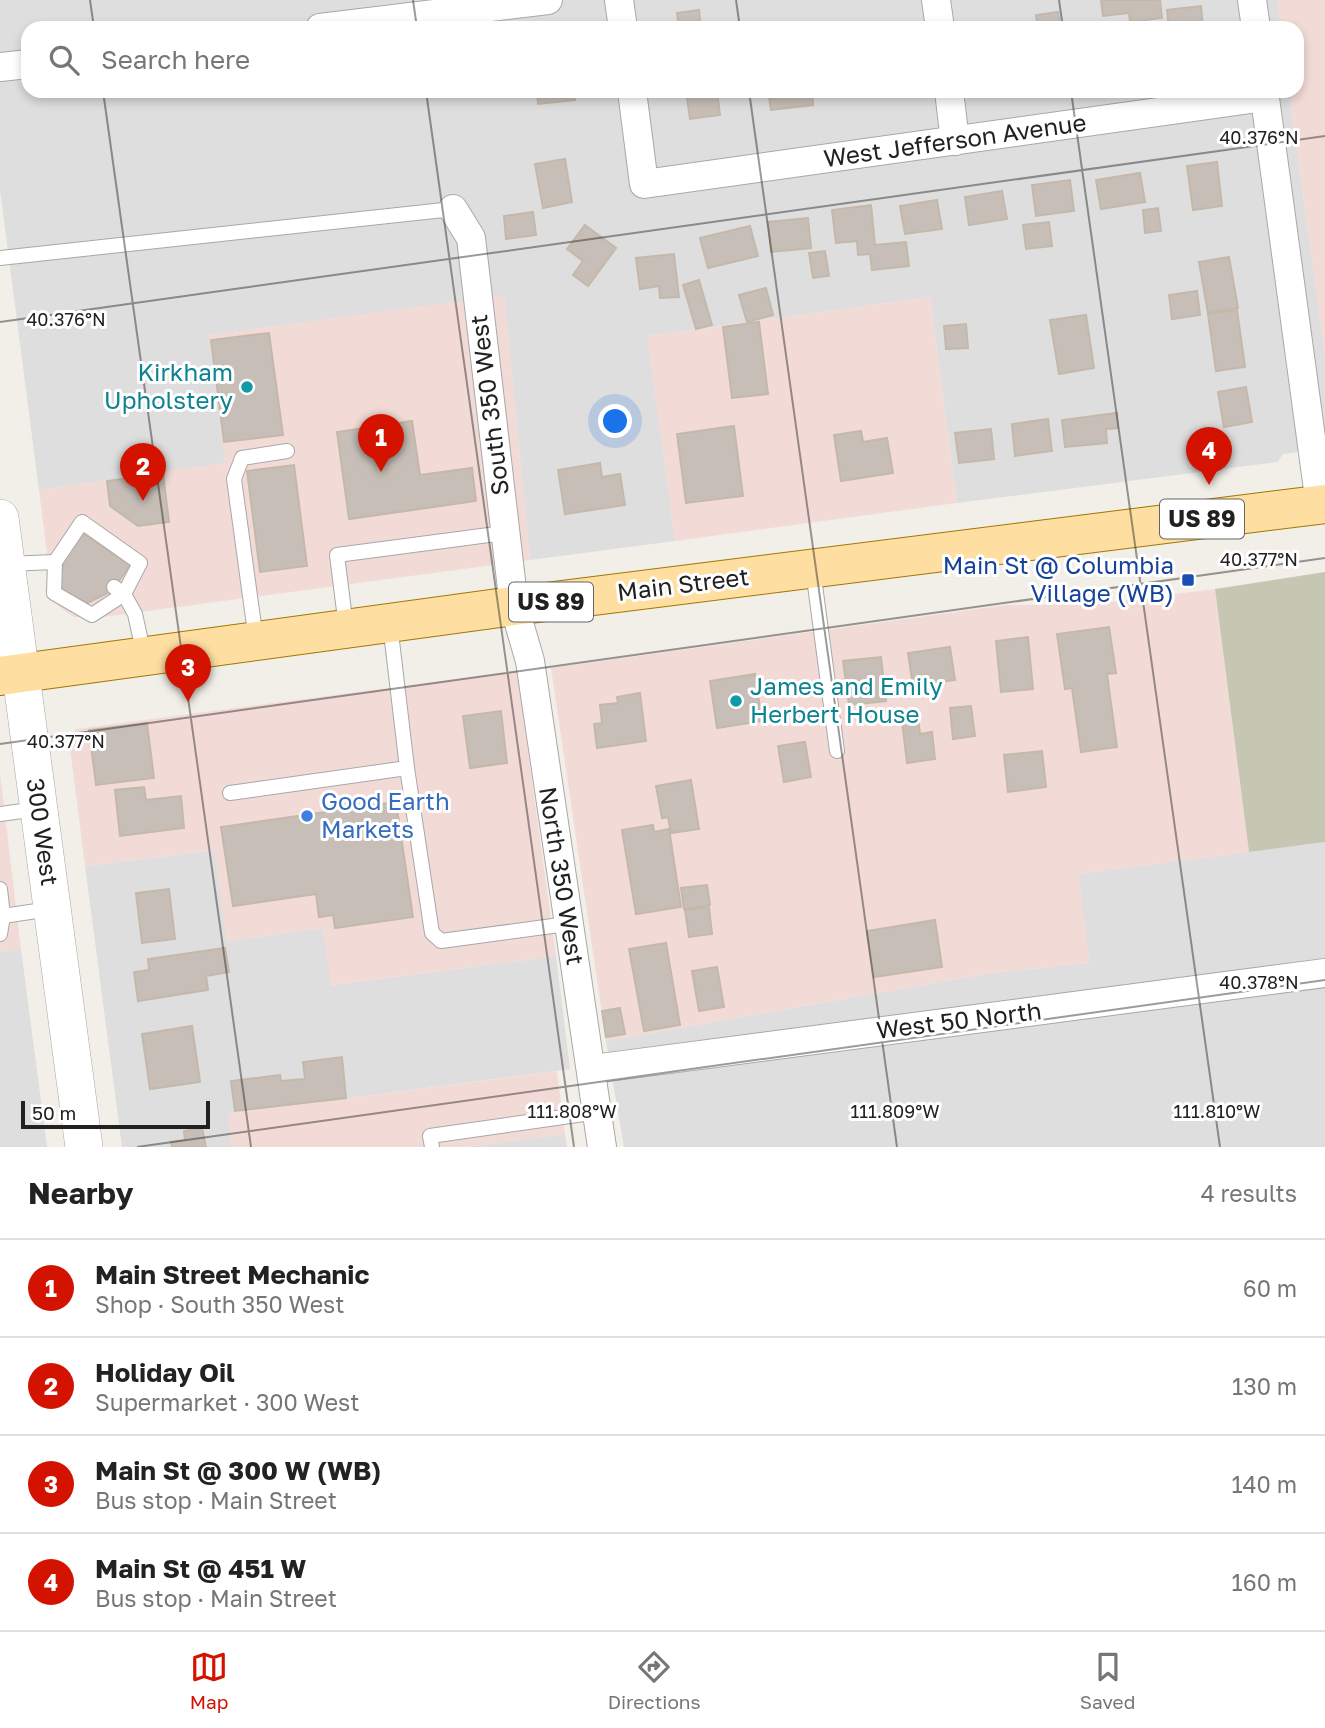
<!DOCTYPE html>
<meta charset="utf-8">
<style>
:root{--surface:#fff;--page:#f6f6f6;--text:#222;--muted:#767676;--line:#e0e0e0;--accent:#d31200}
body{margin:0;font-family:"Golos Text",sans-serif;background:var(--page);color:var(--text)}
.scale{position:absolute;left:21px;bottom:18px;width:189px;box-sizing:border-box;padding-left:7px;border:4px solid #212121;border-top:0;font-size:19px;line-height:24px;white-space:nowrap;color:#212121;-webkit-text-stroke:5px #fff;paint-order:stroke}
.you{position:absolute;left:616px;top:422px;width:24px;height:24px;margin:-18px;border:5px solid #fff;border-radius:50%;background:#1a73e8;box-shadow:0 0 0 10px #1a73e833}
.badge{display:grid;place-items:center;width:46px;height:46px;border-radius:50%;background:var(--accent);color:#fff;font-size:23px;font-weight:700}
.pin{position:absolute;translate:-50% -58px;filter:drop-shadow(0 2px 4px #0008)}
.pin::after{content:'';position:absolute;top:37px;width:24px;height:21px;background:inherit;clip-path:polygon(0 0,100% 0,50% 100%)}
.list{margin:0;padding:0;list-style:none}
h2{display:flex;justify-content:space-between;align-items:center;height:91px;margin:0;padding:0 28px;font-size:30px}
h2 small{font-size:23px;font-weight:400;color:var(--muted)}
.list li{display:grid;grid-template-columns:46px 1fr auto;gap:21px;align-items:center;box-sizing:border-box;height:98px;padding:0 28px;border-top:2px solid var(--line)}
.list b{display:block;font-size:26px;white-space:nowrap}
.list p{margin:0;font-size:23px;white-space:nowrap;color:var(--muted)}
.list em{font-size:23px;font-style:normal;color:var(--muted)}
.icon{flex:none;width:38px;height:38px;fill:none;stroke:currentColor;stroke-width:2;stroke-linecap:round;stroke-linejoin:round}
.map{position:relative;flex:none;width:1325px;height:1147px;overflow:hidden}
.search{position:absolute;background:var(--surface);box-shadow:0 4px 10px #0003;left:21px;right:21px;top:21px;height:77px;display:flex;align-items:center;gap:18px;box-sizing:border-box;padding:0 24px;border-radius:21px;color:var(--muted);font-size:26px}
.sheet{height:483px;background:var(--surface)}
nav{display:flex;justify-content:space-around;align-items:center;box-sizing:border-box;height:98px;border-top:2px solid var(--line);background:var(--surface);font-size:19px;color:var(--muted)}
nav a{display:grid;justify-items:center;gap:4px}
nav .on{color:var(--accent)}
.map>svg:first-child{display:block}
.residential{fill:#dfdede}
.commercial{fill:#f2dbd7}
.construction{fill:#c5c7b3}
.building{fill:#c7bfb7;stroke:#c4b8aa;stroke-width:2}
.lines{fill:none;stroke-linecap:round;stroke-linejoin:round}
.service-casing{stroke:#a8a8a8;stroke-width:16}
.minor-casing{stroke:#a8a8a8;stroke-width:30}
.tertiary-casing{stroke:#a8a8a8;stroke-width:38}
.primary-casing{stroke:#9f7800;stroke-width:40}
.service{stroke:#fff;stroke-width:14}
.minor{stroke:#fff;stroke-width:28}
.tertiary{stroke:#fff;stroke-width:37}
.primary{stroke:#fedea1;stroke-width:38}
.ticks{fill:none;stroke:#212121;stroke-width:2;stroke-opacity:0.45}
.culture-dot{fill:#0f9aa8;stroke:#fff;stroke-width:2.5}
.transit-dot{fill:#1a4fb4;stroke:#fff;stroke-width:2.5}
.shop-dot{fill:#3f7fe0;stroke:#fff;stroke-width:2.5}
.labels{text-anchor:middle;stroke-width:6;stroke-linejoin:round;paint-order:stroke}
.shield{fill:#fff;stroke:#646464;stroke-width:2}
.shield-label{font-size:23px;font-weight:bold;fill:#212121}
.street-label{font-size:24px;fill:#212121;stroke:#fff}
.culture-label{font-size:24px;fill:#0d838f;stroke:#fff;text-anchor:end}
.transit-label{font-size:24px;fill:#164399;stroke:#fff;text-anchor:end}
.shop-label{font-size:24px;fill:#366cbe;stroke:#fff;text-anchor:start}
.ticks-label{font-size:18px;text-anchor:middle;fill:#212121;stroke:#fff;stroke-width:6;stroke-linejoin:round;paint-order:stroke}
</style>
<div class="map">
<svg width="1325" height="1147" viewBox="0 0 1325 1147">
<rect width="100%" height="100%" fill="#f2efe8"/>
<!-- residential -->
<g class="residential">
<path d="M0,0H1277L1281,28H28V91H1289L1325,354V448L1283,454L1278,462L957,503L930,297L648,336L675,541L530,560L504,296L210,335L226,463L39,490L0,190Z"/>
<path d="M1325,842V1147H624L606,1041L991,973L1089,963L1078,874Z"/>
<path d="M215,850L227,941L323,928L332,985L556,956L570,1069L228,1114L232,1147H122L85,866Z"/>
<path d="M21,949L47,1147H0V952Z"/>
<path d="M565,1134L567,1147H465Z"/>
</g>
<!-- commercial -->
<g class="commercial">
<path d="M1277,0H1325V354L1289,91H1297V28H1281Z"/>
<path d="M504,295L530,560L96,618L74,617L59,607L52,592L39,490L225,463L209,335Z"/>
<path d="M930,297L957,503L675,541L647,336Z"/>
<path d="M1215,589L1249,852L1078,874L1090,963L991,973L606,1041L551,668L1006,605L1094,604Z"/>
<path d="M517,671L556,956L331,985L323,928L227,941L214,850L85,866L69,740L76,729Z"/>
<path d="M0,773L21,949L0,952Z"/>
<path d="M557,1071L565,1134L465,1147H232L228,1114Z"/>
</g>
<!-- construction -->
<path class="construction" d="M1325,572V842L1249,852L1215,589Z"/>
<!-- building -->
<g class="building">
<path d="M1101,0H1160L1162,18L1130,22L1129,13L1103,16Z"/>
<path d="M1201,6L1203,28H1169L1167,10Z"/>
<path d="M699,10L701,28H679L677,13Z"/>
<path d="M1058,12L1060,26L1038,28L1036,15Z"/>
<path d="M537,91H574L575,100L538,104Z"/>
<path d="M686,91H717L720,115L690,119Z"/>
<path d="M768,91H812L813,105L771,110Z"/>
<path d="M565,159L572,202L543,208L535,164Z"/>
<path d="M1217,162L1222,206L1193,210L1187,166Z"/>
<path d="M1140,173L1145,202L1101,209L1096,180Z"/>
<path d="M1070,180L1074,211L1036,216L1032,185Z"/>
<path d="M1002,191L1007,219L969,225L965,197Z"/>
<path d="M937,200L942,229L905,234L900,206Z"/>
<path d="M871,205L875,245L906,242L909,266L872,270L870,254L858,255L857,241L836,243L832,210Z"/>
<path d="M1158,208L1161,231L1145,233L1143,210Z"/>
<path d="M533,212L536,235L506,239L504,216Z"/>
<path d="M808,218L811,248L771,252L768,222Z"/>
<path d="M1049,222L1052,246L1026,249L1023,225Z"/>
<path d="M585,225L616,248L588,286L573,275L583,261L567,249Z"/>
<path d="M750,226L758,256L708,268L700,238Z"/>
<path d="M825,251L829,276L813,278L809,253Z"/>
<path d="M674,254L679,297L660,298L659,286L640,289L636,258Z"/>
<path d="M1229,257L1238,308L1208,313L1199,262Z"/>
<path d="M699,280L712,325L696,329L683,285Z"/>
<path d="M766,288L773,315L747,322L739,295Z"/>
<path d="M1197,291L1200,315L1172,319L1169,295Z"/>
<path d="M1237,310L1245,367L1216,371L1208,314Z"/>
<path d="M1086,315L1094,368L1059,374L1050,320Z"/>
<path d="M759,322L768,394L732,398L723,327Z"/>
<path d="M966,324L968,348L946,349L944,326Z"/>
<path d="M269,333L283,435L224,442L211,340Z"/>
<path d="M1246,387L1252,422L1224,427L1218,392Z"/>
<path d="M1117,413L1118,428L1106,429L1107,443L1065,447L1062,420Z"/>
<path d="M1048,419L1052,451L1015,456L1012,424Z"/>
<path d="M412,421L420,475L472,468L476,501L349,519L337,432Z"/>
<path d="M734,426L743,496L686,503L677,434Z"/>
<path d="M991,429L994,459L959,463L955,433Z"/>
<path d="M861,431L863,442L887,438L893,473L841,481L834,435Z"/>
<path d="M600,463L602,477L620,474L625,505L565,514L558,470Z"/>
<path d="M294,465L307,566L260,572L247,471Z"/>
<path d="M163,473L169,522L138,526L110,506L107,481Z"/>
<path d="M82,533L130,565L112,591L83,605L59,590L64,558Z"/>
<path d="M1109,627L1116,673L1107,674L1117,747L1081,752L1072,688L1065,689L1057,634Z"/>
<path d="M1028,637L1033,689L1001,692L996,641Z"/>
<path d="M950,647L955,680L913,686L908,653Z"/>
<path d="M881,657L886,701L849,705L843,661Z"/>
<path d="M755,674L762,721L717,728L710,681Z"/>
<path d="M640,693L646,741L597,748L594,724L602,723L600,705L618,703L617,697Z"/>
<path d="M971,706L975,736L953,739L950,708Z"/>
<path d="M501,711L507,763L470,768L463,716Z"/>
<path d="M918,719L920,734L932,732L935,759L907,763L902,721Z"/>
<path d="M147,723L154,778L96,785L89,730Z"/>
<path d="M805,742L811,777L784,782L778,746Z"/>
<path d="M1042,751L1046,787L1008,792L1004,755Z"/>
<path d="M691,780L699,829L671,833L668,817L662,818L656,786Z"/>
<path d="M144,787L146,800L181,796L184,828L120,836L115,790Z"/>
<path d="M396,802L413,917L335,928L333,915L319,917L316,894L233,906L221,827Z"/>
<path d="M653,825L654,832L669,829L681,907L636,914L622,830Z"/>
<path d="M707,885L710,905L684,909L681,888Z"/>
<path d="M169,889L175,939L142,943L136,893Z"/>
<path d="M709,907L712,934L689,937L685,910Z"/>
<path d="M935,920L942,967L874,977L867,931Z"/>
<path d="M666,943L680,1025L644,1031L629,949Z"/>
<path d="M225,948L229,972L206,976L208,990L138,1001L134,972L149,970L148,959Z"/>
<path d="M717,967L724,1007L699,1011L692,971Z"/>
<path d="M620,1008L625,1034L606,1037L602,1011Z"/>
<path d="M192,1026L200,1082L150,1089L142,1034Z"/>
<path d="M342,1057L346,1098L235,1111L231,1081L280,1075L281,1081L305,1079L303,1062Z"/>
<path d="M202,1128L206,1147H172L171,1142L185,1140L184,1131Z"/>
</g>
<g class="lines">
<!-- service casing -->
<g class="service-casing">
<g id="service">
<path d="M0,258L453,209"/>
<path d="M55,562L54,593L92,615L124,594L114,587"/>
<path d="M6,564L55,562L82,522L140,563L124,594L135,614L144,655"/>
<path d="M813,570L837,751"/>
<path d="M346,627L337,555L504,533"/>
<path d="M256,640L234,479L242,458L287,451"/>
<path d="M407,768L432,933L441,941L567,924"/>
<path d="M230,793L407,768L390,624"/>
<path d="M0,814L37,809"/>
<path d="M0,889L3,916L50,909"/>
<path d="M0,934L3,916"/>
<path d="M432,1147L430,1136L598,1112"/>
</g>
</g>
<!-- minor casing -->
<g class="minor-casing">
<g id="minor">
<path d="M619,0L623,28"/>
<path d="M936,0L940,28"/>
<path d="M1252,0L1256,28"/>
<path d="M320,28L548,0"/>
<path d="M0,67L28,64"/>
<path d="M632,91L644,184L1265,97"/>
<path d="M949,91L955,141"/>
<path d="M1264,91L1320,504"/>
<path d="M453,209L471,238L514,606L530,661L602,1147"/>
<path d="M593,1069L1325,973"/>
</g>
</g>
<!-- tertiary casing -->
<g class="tertiary-casing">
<path id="tertiary" d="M0,518L84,1147"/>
</g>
<!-- primary casing -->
<g class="primary-casing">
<path id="primary" d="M0,676L514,606L1325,504"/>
</g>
<!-- service -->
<use href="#service" class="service"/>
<!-- minor -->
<use href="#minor" class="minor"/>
<!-- tertiary -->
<use href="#tertiary" class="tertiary"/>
<!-- primary -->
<use href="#primary" class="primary"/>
</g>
<!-- ticks -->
<path class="ticks" d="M90,0L94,28M413,0L417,28M736,0L740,28M1059,0L1063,28M103,91L251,1147M426,91L574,1147M749,91L897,1147M1071,91L1220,1147M0,322L1325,136M0,744L1325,558M137,1147L1325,980"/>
<!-- markers -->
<g class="culture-dot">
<circle cx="247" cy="387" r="7"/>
<circle cx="736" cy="701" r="7"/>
</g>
<rect class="transit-dot" x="1181" y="573" width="14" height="14" rx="3.5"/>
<circle class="shop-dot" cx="307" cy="816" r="7"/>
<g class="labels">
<!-- shield labels -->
<g class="shield">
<rect x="1160" y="499.5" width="84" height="39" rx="5"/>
<rect x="509" y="582.5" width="84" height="39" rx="5"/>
</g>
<g class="shield-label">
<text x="1202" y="527">US 89</text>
<text x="551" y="610">US 89</text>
</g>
<!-- street labels -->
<g class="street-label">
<text transform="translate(955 141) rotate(-8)" y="8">West Jefferson Avenue</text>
<text transform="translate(490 405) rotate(-97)" y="8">South 350 West</text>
<text transform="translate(683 585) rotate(-7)" y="8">Main Street</text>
<text transform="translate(42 832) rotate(82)" y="8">300 West</text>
<text transform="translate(561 876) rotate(81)" y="8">North 350 West</text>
<text transform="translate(959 1021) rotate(-7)" y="8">West 50 North</text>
</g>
<!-- culture labels -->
<g class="culture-label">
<text x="233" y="381">Kirkham<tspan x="233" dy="28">Upholstery</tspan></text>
<text x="750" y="695" text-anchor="start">James and Emily<tspan x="750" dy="28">Herbert House</tspan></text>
</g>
<!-- transit labels -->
<g class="transit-label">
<text x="1174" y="574">Main St @ Columbia<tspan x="1174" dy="28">Village (WB)</tspan></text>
</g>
<!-- shop labels -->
<g class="shop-label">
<text x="321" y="810">Good Earth<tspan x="321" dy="28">Markets</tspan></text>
</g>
</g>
<g class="ticks-label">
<text x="1259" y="144">40.376°N</text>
<text x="66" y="326">40.376°N</text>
<text x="1259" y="566">40.377°N</text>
<text x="66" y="748">40.377°N</text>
<text x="1259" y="989">40.378°N</text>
<text x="572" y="1118">111.808°W</text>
<text x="895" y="1118">111.809°W</text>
<text x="1217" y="1118">111.810°W</text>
</g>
</svg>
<div class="scale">50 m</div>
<div class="you"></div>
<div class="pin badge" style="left:381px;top:472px">1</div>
<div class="pin badge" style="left:143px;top:501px">2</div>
<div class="pin badge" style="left:188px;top:702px">3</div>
<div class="pin badge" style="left:1209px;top:485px">4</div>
<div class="search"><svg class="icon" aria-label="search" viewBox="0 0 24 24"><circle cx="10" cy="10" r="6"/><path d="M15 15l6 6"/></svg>Search here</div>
</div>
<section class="sheet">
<h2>Nearby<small>4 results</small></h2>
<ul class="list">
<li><span class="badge">1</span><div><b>Main Street Mechanic</b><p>Shop · South 350 West</p></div><em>60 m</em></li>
<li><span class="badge">2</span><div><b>Holiday Oil</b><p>Supermarket · 300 West</p></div><em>130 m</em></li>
<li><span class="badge">3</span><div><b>Main St @ 300 W (WB)</b><p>Bus stop · Main Street</p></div><em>140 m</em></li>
<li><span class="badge">4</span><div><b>Main St @ 451 W</b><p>Bus stop · Main Street</p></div><em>160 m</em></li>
</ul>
</section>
<nav>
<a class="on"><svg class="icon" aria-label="map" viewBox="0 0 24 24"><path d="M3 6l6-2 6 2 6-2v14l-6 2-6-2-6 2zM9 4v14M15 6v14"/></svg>Map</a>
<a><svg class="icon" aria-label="directions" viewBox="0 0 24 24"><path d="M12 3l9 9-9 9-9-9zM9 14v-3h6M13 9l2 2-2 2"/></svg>Directions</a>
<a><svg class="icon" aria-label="saved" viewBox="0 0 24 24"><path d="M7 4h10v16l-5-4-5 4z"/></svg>Saved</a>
</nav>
